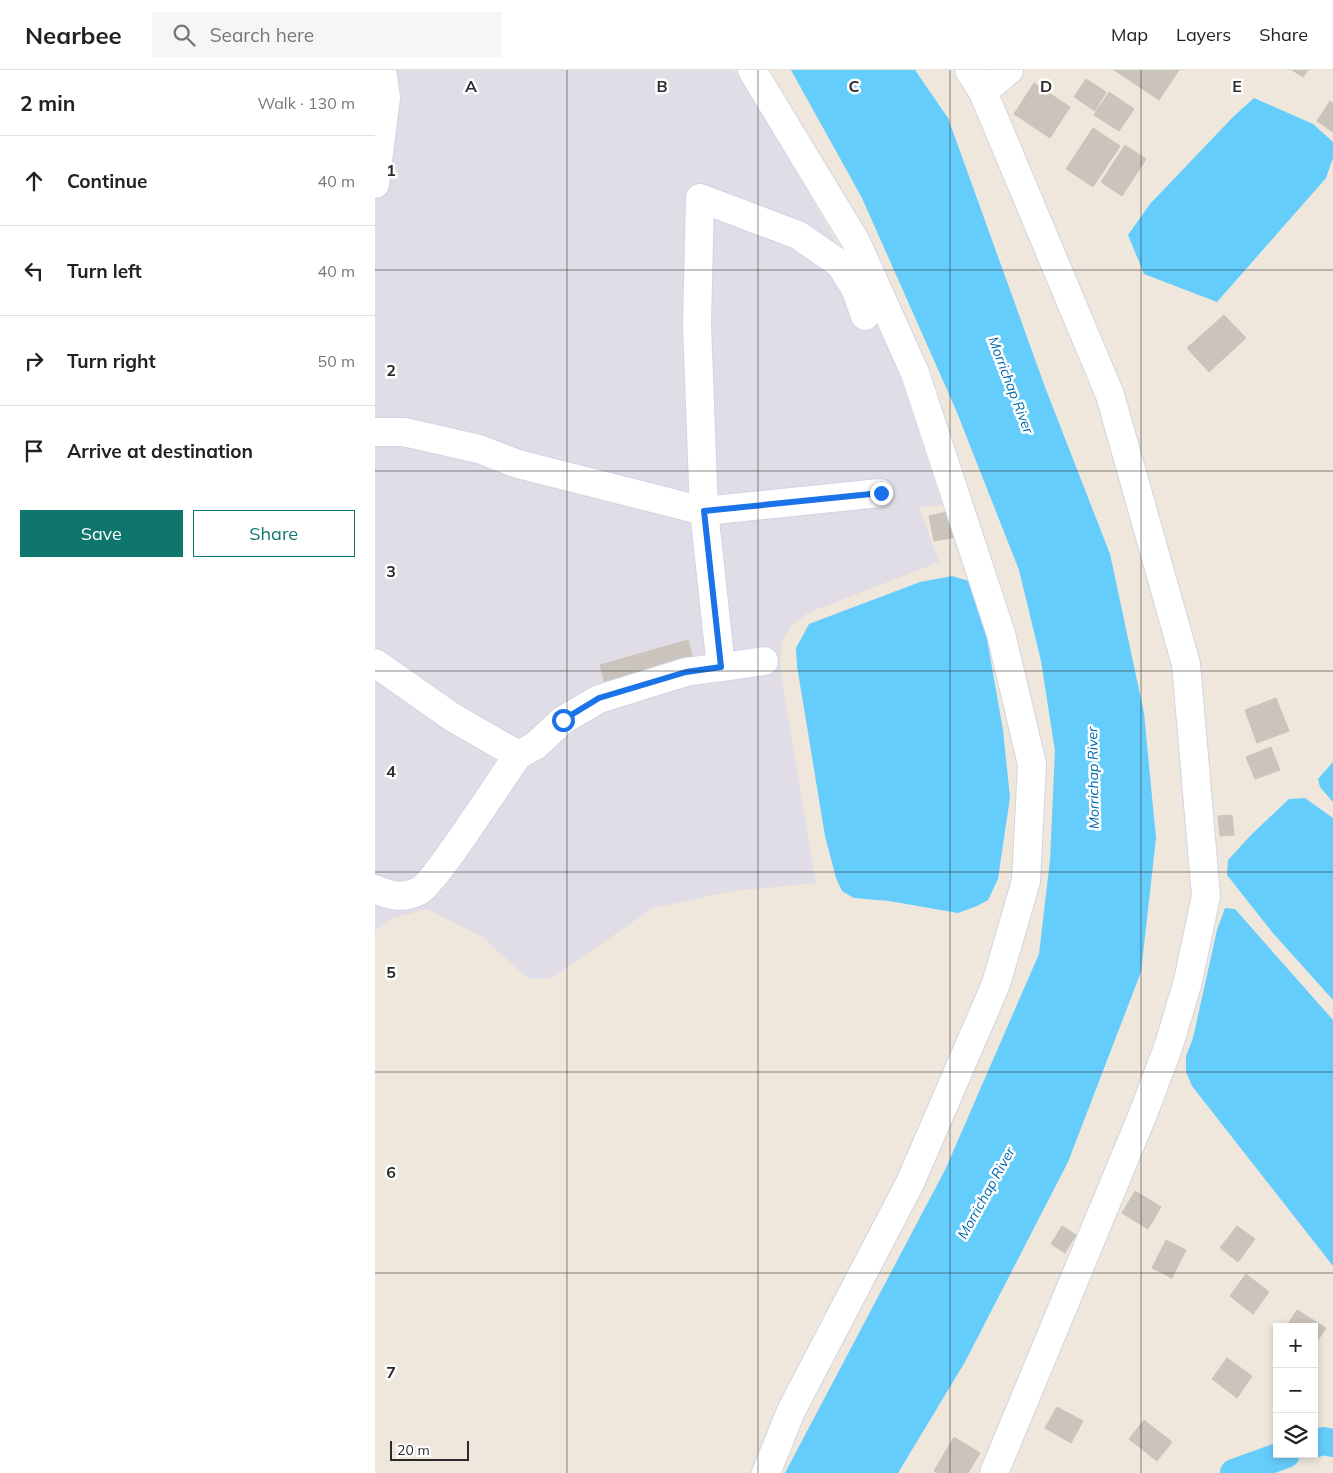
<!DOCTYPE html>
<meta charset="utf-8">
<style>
:root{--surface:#fff;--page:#f6f6f6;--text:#222;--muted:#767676;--line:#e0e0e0;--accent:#0f766e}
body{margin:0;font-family:Mulish,sans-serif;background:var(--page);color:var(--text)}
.controls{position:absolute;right:15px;bottom:15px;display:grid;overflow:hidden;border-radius:0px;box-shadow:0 2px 8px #0003}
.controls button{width:45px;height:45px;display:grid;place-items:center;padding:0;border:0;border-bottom:1px solid var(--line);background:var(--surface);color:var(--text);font:25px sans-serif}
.scale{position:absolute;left:15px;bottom:12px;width:79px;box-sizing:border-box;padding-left:5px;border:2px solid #2b2b2b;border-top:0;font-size:14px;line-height:18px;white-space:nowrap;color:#2b2b2b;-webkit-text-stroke:4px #fff;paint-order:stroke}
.stop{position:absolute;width:15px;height:15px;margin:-11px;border:4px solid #1a73e8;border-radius:50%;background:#fff}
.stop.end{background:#1a73e8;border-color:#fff;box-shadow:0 1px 5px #0008}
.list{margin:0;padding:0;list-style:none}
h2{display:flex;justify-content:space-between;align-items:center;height:65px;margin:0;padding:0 20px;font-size:21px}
h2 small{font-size:16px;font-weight:400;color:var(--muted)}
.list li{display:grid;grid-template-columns:32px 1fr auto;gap:15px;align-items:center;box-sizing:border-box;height:90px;padding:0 20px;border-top:1px solid var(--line)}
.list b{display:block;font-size:19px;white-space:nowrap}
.list em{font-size:16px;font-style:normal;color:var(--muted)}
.actions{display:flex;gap:10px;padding:15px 20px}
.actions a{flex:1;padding:11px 0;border:1px solid var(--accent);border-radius:0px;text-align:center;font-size:18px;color:var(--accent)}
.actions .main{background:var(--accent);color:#fff}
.icon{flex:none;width:28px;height:28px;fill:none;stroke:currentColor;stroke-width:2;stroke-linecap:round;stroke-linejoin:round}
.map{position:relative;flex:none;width:958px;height:1403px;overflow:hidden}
header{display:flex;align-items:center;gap:30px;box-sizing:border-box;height:70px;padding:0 25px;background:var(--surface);border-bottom:1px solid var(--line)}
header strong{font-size:24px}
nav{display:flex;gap:28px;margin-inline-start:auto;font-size:18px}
.search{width:350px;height:45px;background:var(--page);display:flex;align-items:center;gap:12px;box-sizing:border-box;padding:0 18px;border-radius:0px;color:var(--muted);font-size:19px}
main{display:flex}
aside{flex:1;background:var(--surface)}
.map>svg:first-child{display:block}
.industrial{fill:#e0dde6;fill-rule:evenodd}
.water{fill:#65cdfb}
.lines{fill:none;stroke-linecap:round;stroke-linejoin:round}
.canal{stroke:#65cdfb;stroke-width:28}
.building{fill:#cac4bc;stroke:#cac4b5}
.minor-casing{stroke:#d1d4e5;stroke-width:30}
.minor{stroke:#fff;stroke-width:28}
.route{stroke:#1a73e8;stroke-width:6}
.grid{fill:none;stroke:#2b2b2b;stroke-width:1;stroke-opacity:0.55}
.labels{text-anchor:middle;stroke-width:5;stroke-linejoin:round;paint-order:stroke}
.water-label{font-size:14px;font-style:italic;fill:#0069ab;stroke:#fff}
.grid-label{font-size:16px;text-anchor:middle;font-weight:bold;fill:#2b2b2b;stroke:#fff;stroke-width:5;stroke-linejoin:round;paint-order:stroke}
</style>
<header>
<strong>Nearbee</strong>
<div class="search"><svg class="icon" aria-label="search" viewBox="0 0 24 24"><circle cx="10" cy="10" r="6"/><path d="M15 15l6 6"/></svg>Search here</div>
<nav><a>Map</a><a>Layers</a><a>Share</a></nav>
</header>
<main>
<aside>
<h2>2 min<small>Walk · 130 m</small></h2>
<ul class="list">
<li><svg class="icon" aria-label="ahead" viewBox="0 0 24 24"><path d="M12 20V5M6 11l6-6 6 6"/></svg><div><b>Continue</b></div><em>40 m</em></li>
<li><svg class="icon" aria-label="left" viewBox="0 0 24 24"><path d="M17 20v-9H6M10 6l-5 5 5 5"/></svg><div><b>Turn left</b></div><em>40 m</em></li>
<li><svg class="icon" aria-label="right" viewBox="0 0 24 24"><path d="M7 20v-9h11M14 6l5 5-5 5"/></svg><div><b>Turn right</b></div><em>50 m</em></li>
<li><svg class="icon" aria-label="arrive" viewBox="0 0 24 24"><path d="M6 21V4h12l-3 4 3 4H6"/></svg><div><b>Arrive at destination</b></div></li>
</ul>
<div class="actions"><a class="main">Save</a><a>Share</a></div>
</aside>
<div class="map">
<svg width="958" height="1403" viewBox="0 0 958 1403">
<rect width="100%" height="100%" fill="#efe7dc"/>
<!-- industrial -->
<path class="industrial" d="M0,0H358L397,55L513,268L567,435L544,437L564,492L433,543L416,556L408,569L405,590L409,622L441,813L358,821L278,838L177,908L154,909L106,866L51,839L15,849L0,861ZM313,570L320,595L232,620L225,595Z"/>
<!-- water -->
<g class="water">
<path d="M416,0H540L573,48L670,317L735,484L769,643L781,768L766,902L693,1092L590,1292L523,1403H410L570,1100L664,884L675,790L680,681L666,591L644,500L581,340L487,128Z"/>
<path d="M879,28L938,54L958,72V88L951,108L842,232L769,204L753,165L775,134L858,47Z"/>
<path d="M577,506L594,511L606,535L628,660L635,727L623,809L613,830L602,836L583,843L514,831L479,828L467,821L461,808L450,766L422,596L421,578L434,554L545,512Z"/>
<path d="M958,692V732L945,717L943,709Z"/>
<path d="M930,728L958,748V930L897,862L852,805L853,790L877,764L914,729Z"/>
<path d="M850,838L860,839L958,950V1196L817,1016L811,1002V986L818,968L842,860Z"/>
</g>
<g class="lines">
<!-- canal -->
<g class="canal">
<path d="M939,1374L948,1371L958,1373"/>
<path d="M859,1403L911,1384"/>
</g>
</g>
<!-- building -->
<g class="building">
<path d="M739,0H804L784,30Z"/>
<path d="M917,0H933L928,7Z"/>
<path d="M711,9L731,22L720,41L699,27Z"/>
<path d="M659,13L695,37L675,68L639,44Z"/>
<path d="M734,22L759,39L744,61L719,45Z"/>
<path d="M955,31L958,33V62L942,51Z"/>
<path d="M718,58L745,76L718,117L691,99Z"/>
<path d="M750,75L771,89L747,126L726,112Z"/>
<path d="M849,245L871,268L834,302L812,278Z"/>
<path d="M581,440L586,466L559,471L554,446Z"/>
<path d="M313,570L320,596L232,621L225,595Z"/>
<path d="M901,628L914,661L882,673L870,640Z"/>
<path d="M896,677L905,700L880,709L871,687Z"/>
<path d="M857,745L859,765L845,766L843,746Z"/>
<path d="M760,1121L786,1137L773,1159L747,1143Z"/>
<path d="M687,1156L701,1165L690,1183L676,1174Z"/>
<path d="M862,1156L880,1169L863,1192L845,1178Z"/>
<path d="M791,1170L811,1180L797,1208L777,1198Z"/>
<path d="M871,1204L894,1222L878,1244L855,1226Z"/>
<path d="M922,1240L951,1258L939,1276V1257H911Z"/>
<path d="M852,1288L877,1306L862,1328L837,1309Z"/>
<path d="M682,1337L708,1351L696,1373L670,1358Z"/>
<path d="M769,1350L797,1372L782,1391L754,1369Z"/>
<path d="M579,1367L605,1383L593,1403H563L559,1401Z"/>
</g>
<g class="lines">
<!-- minor casing -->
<g class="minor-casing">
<g id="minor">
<path d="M377,0L481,172L540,303L626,564L657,694L651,811L621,914L535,1113L416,1341L391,1403"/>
<path d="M594,0L608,22L735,325L811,594L831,826L813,911L794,975L768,1044L619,1403"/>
<path d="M608,22L634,0"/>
<path d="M0,114L11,28L7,0"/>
<path d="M0,362H29L104,379L143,394L329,441L505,423"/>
<path d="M0,593L77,647L143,685L160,676L188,650L224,629L311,602L389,591"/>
<path d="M346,597L329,441L322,255L325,128L423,165L465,194L481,220L490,246"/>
<path d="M0,819C16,826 27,829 44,821C59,814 128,706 143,685"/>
</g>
</g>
<!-- minor -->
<use href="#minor" class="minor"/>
</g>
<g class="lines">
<!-- route -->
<path class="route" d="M188,650L224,628L311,602L346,597L329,441L506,423"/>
</g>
<!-- grid -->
<path class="grid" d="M192,0V1403M383,0V1403M575,0V1403M766,0V1403M0,200H958M0,401H958M0,601H958M0,802H958M0,1002H958M0,1203H958"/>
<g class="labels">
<!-- water labels -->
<g class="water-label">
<text transform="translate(636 315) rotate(69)" y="5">Morrichap River</text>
<text transform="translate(718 708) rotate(-91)" y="5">Morrichap River</text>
<text transform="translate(611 1123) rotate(-61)" y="5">Morrichap River</text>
</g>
</g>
<g class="grid-label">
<text x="96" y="22">A</text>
<text x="287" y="22">B</text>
<text x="479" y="22">C</text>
<text x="671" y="22">D</text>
<text x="862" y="22">E</text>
<text x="16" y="106">1</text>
<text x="16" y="306">2</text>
<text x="16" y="507">3</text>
<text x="16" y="707">4</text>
<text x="16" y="908">5</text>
<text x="16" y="1108">6</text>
<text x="16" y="1308">7</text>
</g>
</svg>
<div class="controls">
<button>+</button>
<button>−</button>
<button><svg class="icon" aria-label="layers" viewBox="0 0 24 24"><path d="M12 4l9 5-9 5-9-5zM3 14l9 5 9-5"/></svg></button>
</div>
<div class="scale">20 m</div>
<div class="stop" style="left:188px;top:650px"></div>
<div class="stop end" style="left:506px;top:423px"></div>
</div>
</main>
